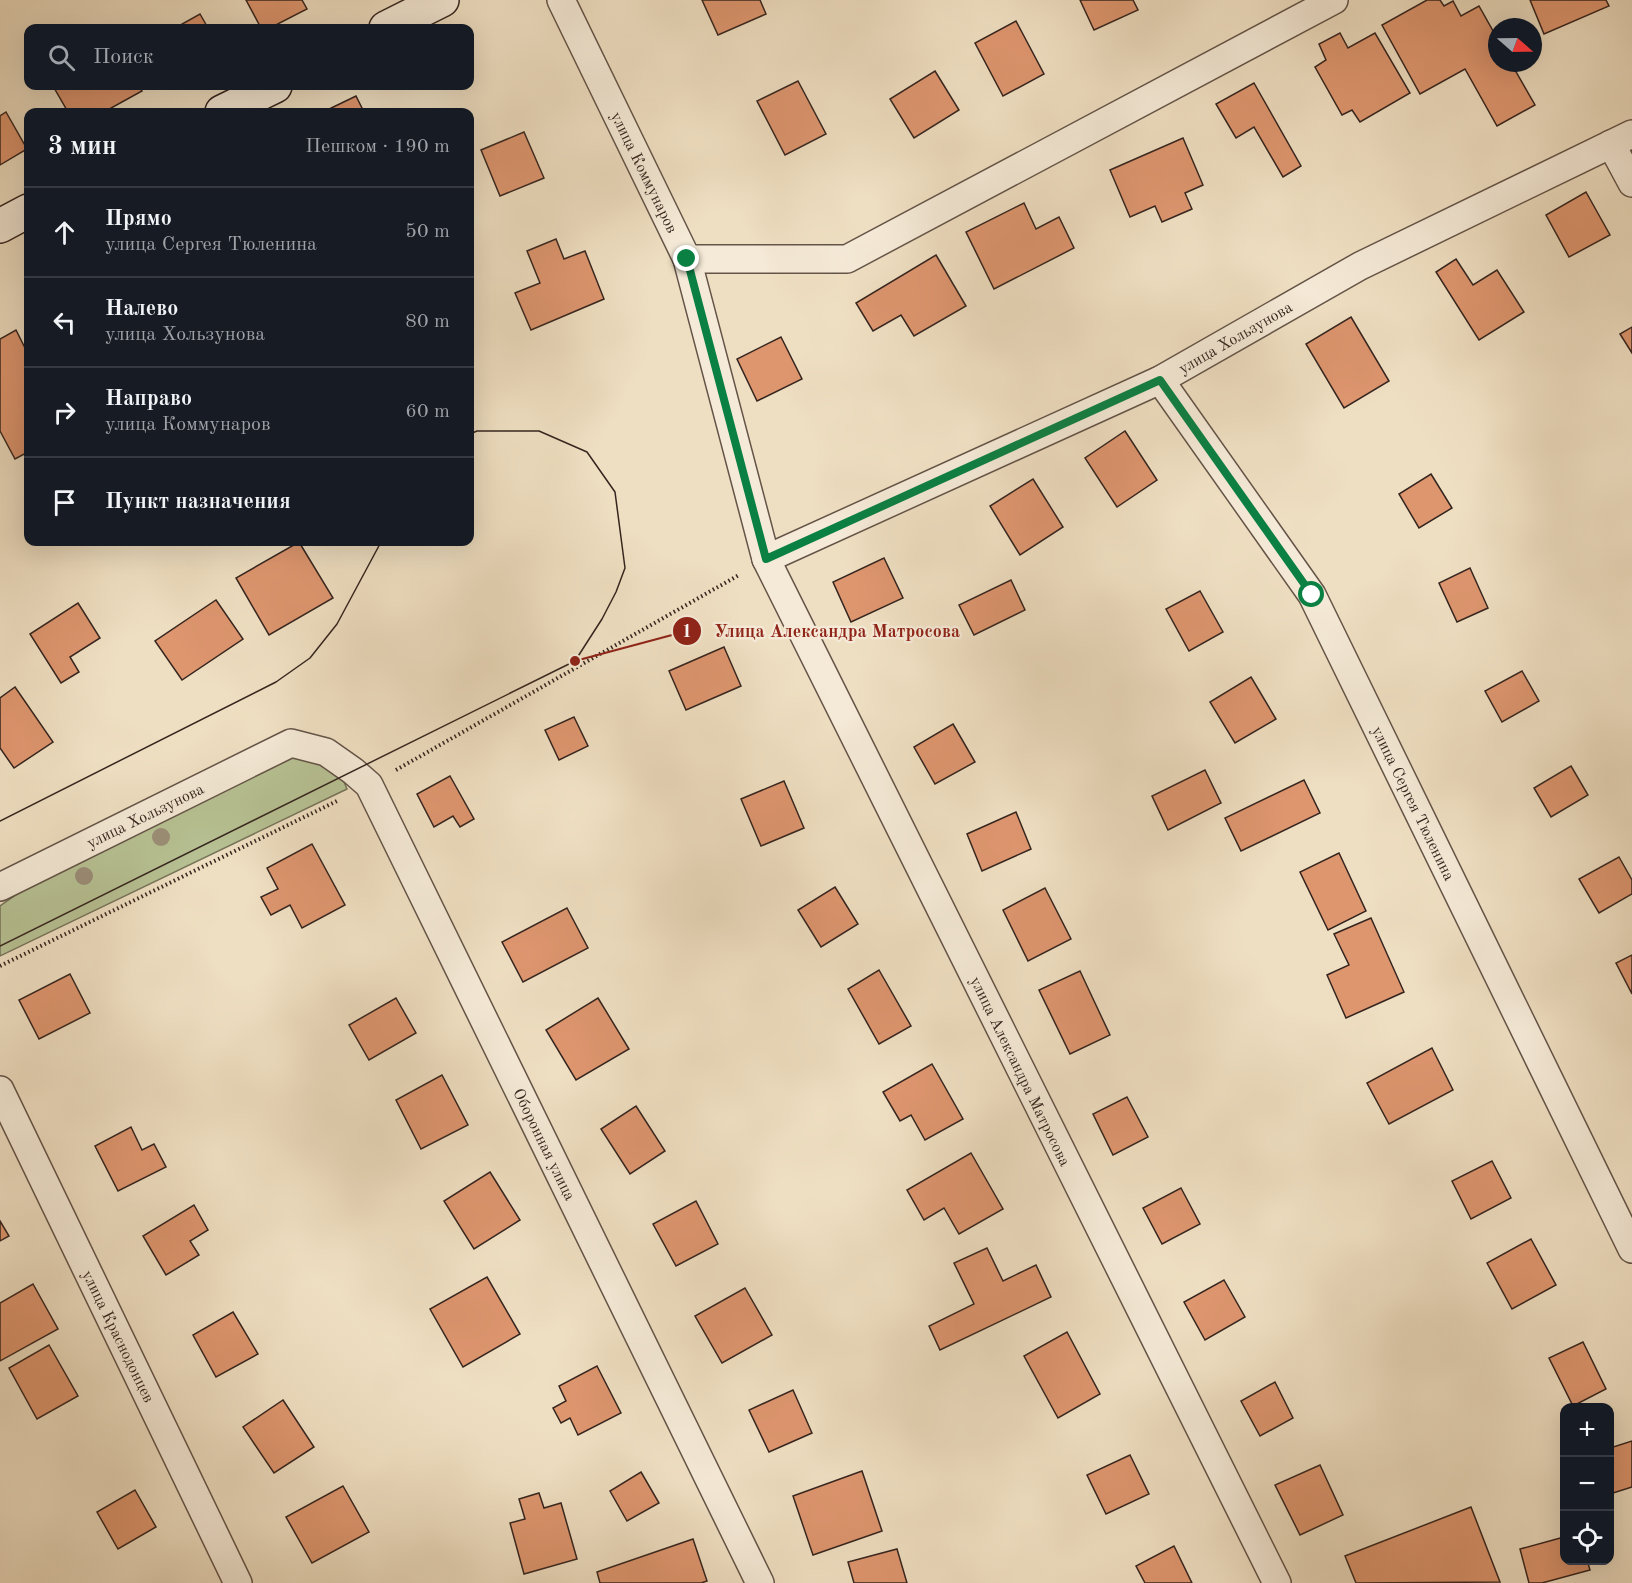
<!DOCTYPE html>
<html lang="ru">
<meta charset="utf-8">
<style>
:root{--surface:#171b24;--page:#20242c;--text:#f1f3f6;--muted:#9ea1a6;--line:#363941}
body{margin:0;font-family:"Old Standard TT",serif;background:var(--page);color:var(--text)}
.controls{position:absolute;right:18px;bottom:18px;display:grid;overflow:hidden;border-radius:12px;box-shadow:0 6px 24px #0002}
.controls button{width:54px;height:54px;display:grid;place-items:center;padding:0;border:0;border-bottom:2px solid var(--line);background:var(--surface);color:var(--text);font:30px sans-serif}
.compass{position:absolute;left:1488px;top:18px;width:54px;height:54px;border-radius:50%;background:var(--surface);box-shadow:0 6px 24px #0002;rotate:110deg}
.stop{position:absolute;width:18px;height:18px;margin:-14px;border:4px solid #0b8043;border-radius:50%;background:#fff}
.stop.end{background:#0b8043;border-color:#fff;box-shadow:0 2px 6px #0008}
.list{margin:0;padding:0;list-style:none}
h2{display:flex;justify-content:space-between;align-items:center;height:78px;margin:0;padding:0 24px;font-size:26px}
h2 small{font-size:20px;font-weight:400;color:var(--muted)}
.list li{display:grid;grid-template-columns:39px 1fr auto;gap:18px;align-items:center;box-sizing:border-box;height:90px;padding:0 24px;border-top:2px solid var(--line)}
.list b{display:block;font-size:22px;white-space:nowrap}
.list p{margin:0;font-size:20px;white-space:nowrap;color:var(--muted)}
.list em{font-size:20px;font-style:normal;color:var(--muted)}
.icon{flex:none;width:33px;height:33px;fill:none;stroke:currentColor;stroke-width:2;stroke-linecap:round;stroke-linejoin:round}
.map{position:relative;flex:none;width:1632px;height:1583px;overflow:hidden}
.search{position:absolute;background:var(--surface);box-shadow:0 6px 24px #0002;left:24px;top:24px;width:450px;height:66px;display:flex;align-items:center;gap:15px;box-sizing:border-box;padding:0 21px;border-radius:12px;color:var(--muted);font-size:22px}
.panel{position:absolute;background:var(--surface);box-shadow:0 6px 24px #0002;left:24px;top:108px;width:450px;height:438px;border-radius:12px}
.map>svg:first-child{display:block}
.green{fill:#b7c294;stroke:#76745a;stroke-width:1.5}
.building{fill:#de966f;stroke:#35251f;stroke-width:1.5}
.lines{fill:none;stroke-linecap:round;stroke-linejoin:round}
.street-casing{stroke:#645448;stroke-width:30}
.secondary-casing{stroke:#35251f;stroke-width:36}
.path{stroke:#35251f;stroke-width:4;stroke-dasharray:1.5 3;stroke-linecap:butt}
.street{stroke:#f5ead7;stroke-width:27}
.secondary{stroke:#f5ead7;stroke-width:33}
.tram{stroke:#35251f;stroke-width:1.5}
.tree{fill:#9b8e78}
.route{stroke:#0b8043;stroke-width:8}
.labels{text-anchor:middle;stroke-width:4.5;stroke-linejoin:round;paint-order:stroke}
.street-label{font-size:16px;fill:#35251f;stroke:#f5ead7}
.leader{fill:none;stroke:#8f2418;stroke-width:2}
.callout-dot{fill:#8f2418;stroke:#f5ead7;stroke-width:2}
.mark-label{font-size:18px;text-anchor:middle;font-weight:bold;fill:#fff}
.callout-label{font-size:18px;text-anchor:middle;font-weight:bold;fill:#8f2418;stroke:#f5ead7;stroke-width:4.5;stroke-linejoin:round;paint-order:stroke}
</style>
<div class="map">
<svg width="1632" height="1583" viewBox="0 0 1632 1583">
<rect width="100%" height="100%" fill="#efdfc2"/>
<filter id="stains"><feTurbulence type="fractalNoise" baseFrequency=".00333" numOctaves="4"/><feColorMatrix values="0 0 0 0 .2 0 0 0 0 .09 0 0 0 0 .02 0 0 0 .5 -.17"/></filter>
<radialGradient id="worn" r=".72"><stop offset=".6" stop-color="#630" stop-opacity="0"/><stop offset="1" stop-color="#630" stop-opacity=".3"/></radialGradient>
<!-- green -->
<path class="green" d="M293,757C313,762 341,767 347,789L0,956V906L26,888L256,770Z"/>
<!-- building -->
<g class="building">
<path d="M246,0H302L307,9L270,28H261Z"/>
<path d="M702,0H760L766,14L718,35Z"/>
<path d="M1080,0H1133L1138,10L1094,30Z"/>
<path d="M1427,0H1440L1444,6L1453,1L1461,16L1479,6L1497,38V63H1511L1535,105L1497,126L1465,69L1420,94L1382,25Z"/>
<path d="M1530,0H1606L1609,6L1544,34Z"/>
<path d="M200,14L208,28H175Z"/>
<path d="M1016,21L1044,74L1003,96L975,43Z"/>
<path d="M1340,33L1348,48L1375,33L1410,93L1360,122L1352,110L1342,115L1315,67L1326,60L1319,44Z"/>
<path d="M935,71L959,110L914,138L890,99Z"/>
<path d="M798,81L826,134L785,155L757,101Z"/>
<path d="M1254,83L1301,166L1283,177L1254,127L1236,138L1216,104Z"/>
<path d="M53,86H139L142,91L104,112H68Z"/>
<path d="M356,96L364,112H323Z"/>
<path d="M6,112L27,149L0,165V116Z"/>
<path d="M524,132L544,178L500,196L481,150Z"/>
<path d="M1183,138L1203,185L1185,193L1192,209L1162,222L1155,206L1130,217L1110,170Z"/>
<path d="M1586,192L1610,235L1569,257L1546,215Z"/>
<path d="M1024,203L1036,229L1059,217L1074,248L994,289L966,232Z"/>
<path d="M556,239L564,259L585,251L604,299L531,330L515,293L540,283L527,251Z"/>
<path d="M936,255L966,306L914,336L901,315L873,331L856,303Z"/>
<path d="M1456,259L1473,285L1497,270L1524,312L1479,340L1436,272Z"/>
<path d="M1351,317L1389,381L1344,408L1306,344Z"/>
<path d="M1632,327V353L1620,334Z"/>
<path d="M16,330L28,354V452L15,459L0,431V339Z"/>
<path d="M781,337L802,379L757,401L737,359Z"/>
<path d="M1125,431L1157,480L1117,507L1085,458Z"/>
<path d="M1431,474L1452,508L1419,528L1399,494Z"/>
<path d="M1033,479L1063,527L1020,555L990,506Z"/>
<path d="M299,542L333,598L269,635L236,578Z"/>
<path d="M884,558L903,598L851,622L833,582Z"/>
<path d="M1470,568L1488,608L1457,622L1439,583Z"/>
<path d="M1011,580L1025,610L974,635L959,605Z"/>
<path d="M1200,591L1223,632L1189,651L1166,609Z"/>
<path d="M216,600L243,639L182,680L155,641Z"/>
<path d="M78,603L100,638L70,657L79,672L61,683L30,634Z"/>
<path d="M724,647L741,686L686,710L669,671Z"/>
<path d="M1522,671L1539,701L1502,722L1485,691Z"/>
<path d="M1251,677L1276,719L1235,743L1210,702Z"/>
<path d="M15,687L53,742L14,768L0,748V698Z"/>
<path d="M574,717L588,746L559,760L545,730Z"/>
<path d="M953,724L975,762L935,784L914,747Z"/>
<path d="M1571,766L1588,795L1551,817L1534,788Z"/>
<path d="M1205,770L1221,803L1168,830L1152,796Z"/>
<path d="M450,776L474,819L460,827L453,816L434,827L417,794Z"/>
<path d="M1304,780L1320,813L1241,851L1225,818Z"/>
<path d="M784,781L804,828L761,846L741,799Z"/>
<path d="M1016,812L1031,849L982,871L967,834Z"/>
<path d="M312,844L345,905L302,928L290,905L271,915L261,897L278,889L267,868Z"/>
<path d="M1339,853L1366,911L1328,930L1300,872Z"/>
<path d="M1619,857L1632,880V894L1599,913L1579,879Z"/>
<path d="M835,887L858,924L821,947L798,910Z"/>
<path d="M1045,888L1071,939L1028,961L1003,910Z"/>
<path d="M567,908L588,948L523,982L502,942Z"/>
<path d="M1371,918L1404,992L1346,1018L1327,975L1349,965L1334,934Z"/>
<path d="M1632,955V994L1616,963Z"/>
<path d="M879,970L911,1026L879,1044L848,989Z"/>
<path d="M1080,971L1110,1035L1070,1054L1039,990Z"/>
<path d="M70,974L90,1013L39,1039L19,1000Z"/>
<path d="M396,998L416,1033L369,1060L349,1025Z"/>
<path d="M598,998L629,1049L576,1080L546,1030Z"/>
<path d="M1432,1048L1453,1090L1389,1124L1367,1083Z"/>
<path d="M932,1064L963,1119L925,1140L911,1115L900,1121L883,1092Z"/>
<path d="M442,1075L468,1125L421,1149L396,1100Z"/>
<path d="M1127,1097L1148,1137L1113,1155L1093,1114Z"/>
<path d="M636,1106L665,1151L630,1174L601,1129Z"/>
<path d="M131,1127L142,1150L154,1144L166,1167L118,1191L95,1146Z"/>
<path d="M971,1153L1003,1209L959,1234L944,1208L924,1220L907,1190Z"/>
<path d="M1492,1161L1511,1198L1471,1219L1452,1181Z"/>
<path d="M490,1172L520,1220L474,1249L444,1201Z"/>
<path d="M1181,1188L1200,1224L1162,1244L1143,1208Z"/>
<path d="M696,1201L718,1244L676,1266L653,1224Z"/>
<path d="M194,1205L208,1230L190,1241L199,1255L166,1275L143,1236Z"/>
<path d="M0,1221L9,1236L0,1241Z"/>
<path d="M1531,1239L1556,1285L1512,1309L1487,1263Z"/>
<path d="M987,1248L1003,1281L1036,1265L1051,1297L940,1350L929,1326L974,1304L954,1263Z"/>
<path d="M487,1277L520,1334L463,1367L430,1309Z"/>
<path d="M1224,1280L1245,1317L1205,1340L1184,1302Z"/>
<path d="M33,1284L58,1329L0,1361V1303Z"/>
<path d="M745,1288L772,1335L722,1363L695,1316Z"/>
<path d="M233,1312L258,1354L216,1377L193,1335Z"/>
<path d="M1067,1332L1100,1394L1058,1418L1024,1356Z"/>
<path d="M1583,1342L1606,1389L1573,1406L1549,1358Z"/>
<path d="M49,1345L78,1396L37,1419L9,1368Z"/>
<path d="M597,1366L621,1413L578,1435L570,1418L561,1423L553,1408L566,1401L559,1386Z"/>
<path d="M1275,1382L1293,1418L1260,1436L1241,1401Z"/>
<path d="M793,1390L812,1433L769,1452L749,1410Z"/>
<path d="M283,1400L314,1447L274,1473L243,1427Z"/>
<path d="M1632,1441V1487L1610,1494V1448Z"/>
<path d="M1130,1455L1149,1494L1106,1514L1087,1475Z"/>
<path d="M1320,1465L1343,1515L1300,1535L1275,1485Z"/>
<path d="M862,1471L882,1531L813,1555L793,1496Z"/>
<path d="M641,1472L659,1503L627,1521L610,1491Z"/>
<path d="M343,1486L369,1532L312,1563L286,1517Z"/>
<path d="M135,1490L156,1527L118,1549L97,1512Z"/>
<path d="M539,1493L544,1508L561,1503L577,1559L524,1574L510,1523L525,1519L519,1499Z"/>
<path d="M1471,1507L1500,1582L1356,1583L1345,1556Z"/>
<path d="M1564,1537V1560H1587L1590,1570L1542,1583H1529L1520,1549Z"/>
<path d="M693,1539L707,1581L701,1583H600L597,1572Z"/>
<path d="M1174,1546L1192,1583H1145L1136,1566Z"/>
<path d="M897,1549L907,1583H854L848,1562Z"/>
</g>
<g class="lines">
<!-- street casing -->
<g class="street-casing">
<g id="street">
<path d="M561,0L687,259L766,559L1277,1583"/>
<path d="M1611,144L1632,183"/>
<path d="M687,259H847L1334,0"/>
<path d="M1160,380L1312,595L1632,1249"/>
<path d="M766,559L1160,380L1360,266L1632,134"/>
<path d="M0,887L291,743L326,752L353,771L369,785L760,1583"/>
<path d="M0,1090L238,1583"/>
</g>
</g>
<!-- secondary casing -->
<g class="secondary-casing">
<g id="secondary">
<path d="M386,28L442,0"/>
<path d="M222,112L275,86"/>
<path d="M0,226L28,211"/>
</g>
</g>
<!-- path -->
<g class="path">
<path d="M396,770L739,575"/>
<path d="M0,966L339,800"/>
</g>
<!-- street -->
<use href="#street" class="street"/>
<!-- secondary -->
<use href="#secondary" class="secondary"/>
<!-- tram -->
<g class="tram">
<path d="M0,821L276,682L310,658L337,624L381,542"/>
<path d="M0,946L575,661L602,619L616,592L625,568L615,492L587,452L539,431H477L470,434"/>
</g>
</g>
<!-- trees -->
<g class="tree">
<circle cx="161" cy="837" r="9"/>
<circle cx="84" cy="876" r="9"/>
</g>
<g class="lines">
<!-- route -->
<path class="route" d="M687,259L766,559L1160,380L1312,595"/>
</g>
<g class="labels">
<!-- street labels -->
<g class="street-label">
<text transform="translate(645 172) rotate(64)" y="6">улица Коммунаров</text>
<text transform="translate(1235 337) rotate(-30)" y="6">улица Хользунова</text>
<text transform="translate(1414 803) rotate(64)" y="6">улица Сергея Тюленина</text>
<text transform="translate(145 815) rotate(-26)" y="6">улица Хользунова</text>
<text transform="translate(1021 1071) rotate(64)" y="6">улица Александра Матросова</text>
<text transform="translate(545 1144) rotate(64)" y="6">Оборонная улица</text>
<text transform="translate(119 1336) rotate(64)" y="6">улица Краснодонцев</text>
</g>
</g>
<!-- callouts -->
<path class="leader" d="M575 661L687 631"/>
<g class="callout-dot">
<circle cx="575" cy="661" r="6"/>
<circle cx="687" cy="631" r="15"/>
</g>
<g class="mark-label">
<text x="687" y="637">1</text>
</g>
<g class="callout-label">
<text x="837" y="637">Улица Александра Матросова</text>
</g>
<rect width="100%" height="100%" filter="url(#stains)"/>
<rect width="100%" height="100%" fill="url(#worn)"/>
</svg>
<div class="controls">
<button>+</button>
<button>−</button>
<button><svg class="icon" aria-label="locate" viewBox="0 0 24 24"><circle cx="12" cy="12" r="6"/><path d="M12 2v4M12 18v4M2 12h4M18 12h4"/></svg></button>
</div>
<svg class="compass" viewBox="-18 -18 36 36"><path d="M0-13l5 13h-10z" fill="#e53935"/><path d="M0 13l5-13h-10z" fill="#9ea1a6"/></svg>
<div class="stop" style="left:1312px;top:595px"></div>
<div class="stop end" style="left:687px;top:259px"></div>
<div class="search"><svg class="icon" aria-label="search" viewBox="0 0 24 24"><circle cx="10" cy="10" r="6"/><path d="M15 15l6 6"/></svg>Поиск</div>
<section class="panel">
<h2>3 мин<small>Пешком · 190 m</small></h2>
<ul class="list">
<li><svg class="icon" aria-label="ahead" viewBox="0 0 24 24"><path d="M12 20V5M6 11l6-6 6 6"/></svg><div><b>Прямо</b><p>улица Сергея Тюленина</p></div><em>50 m</em></li>
<li><svg class="icon" aria-label="left" viewBox="0 0 24 24"><path d="M17 20v-9H6M10 6l-5 5 5 5"/></svg><div><b>Налево</b><p>улица Хользунова</p></div><em>80 m</em></li>
<li><svg class="icon" aria-label="right" viewBox="0 0 24 24"><path d="M7 20v-9h11M14 6l5 5-5 5"/></svg><div><b>Направо</b><p>улица Коммунаров</p></div><em>60 m</em></li>
<li><svg class="icon" aria-label="arrive" viewBox="0 0 24 24"><path d="M6 21V4h12l-3 4 3 4H6"/></svg><div><b>Пункт назначения</b></div></li>
</ul>
</section>
</div>
